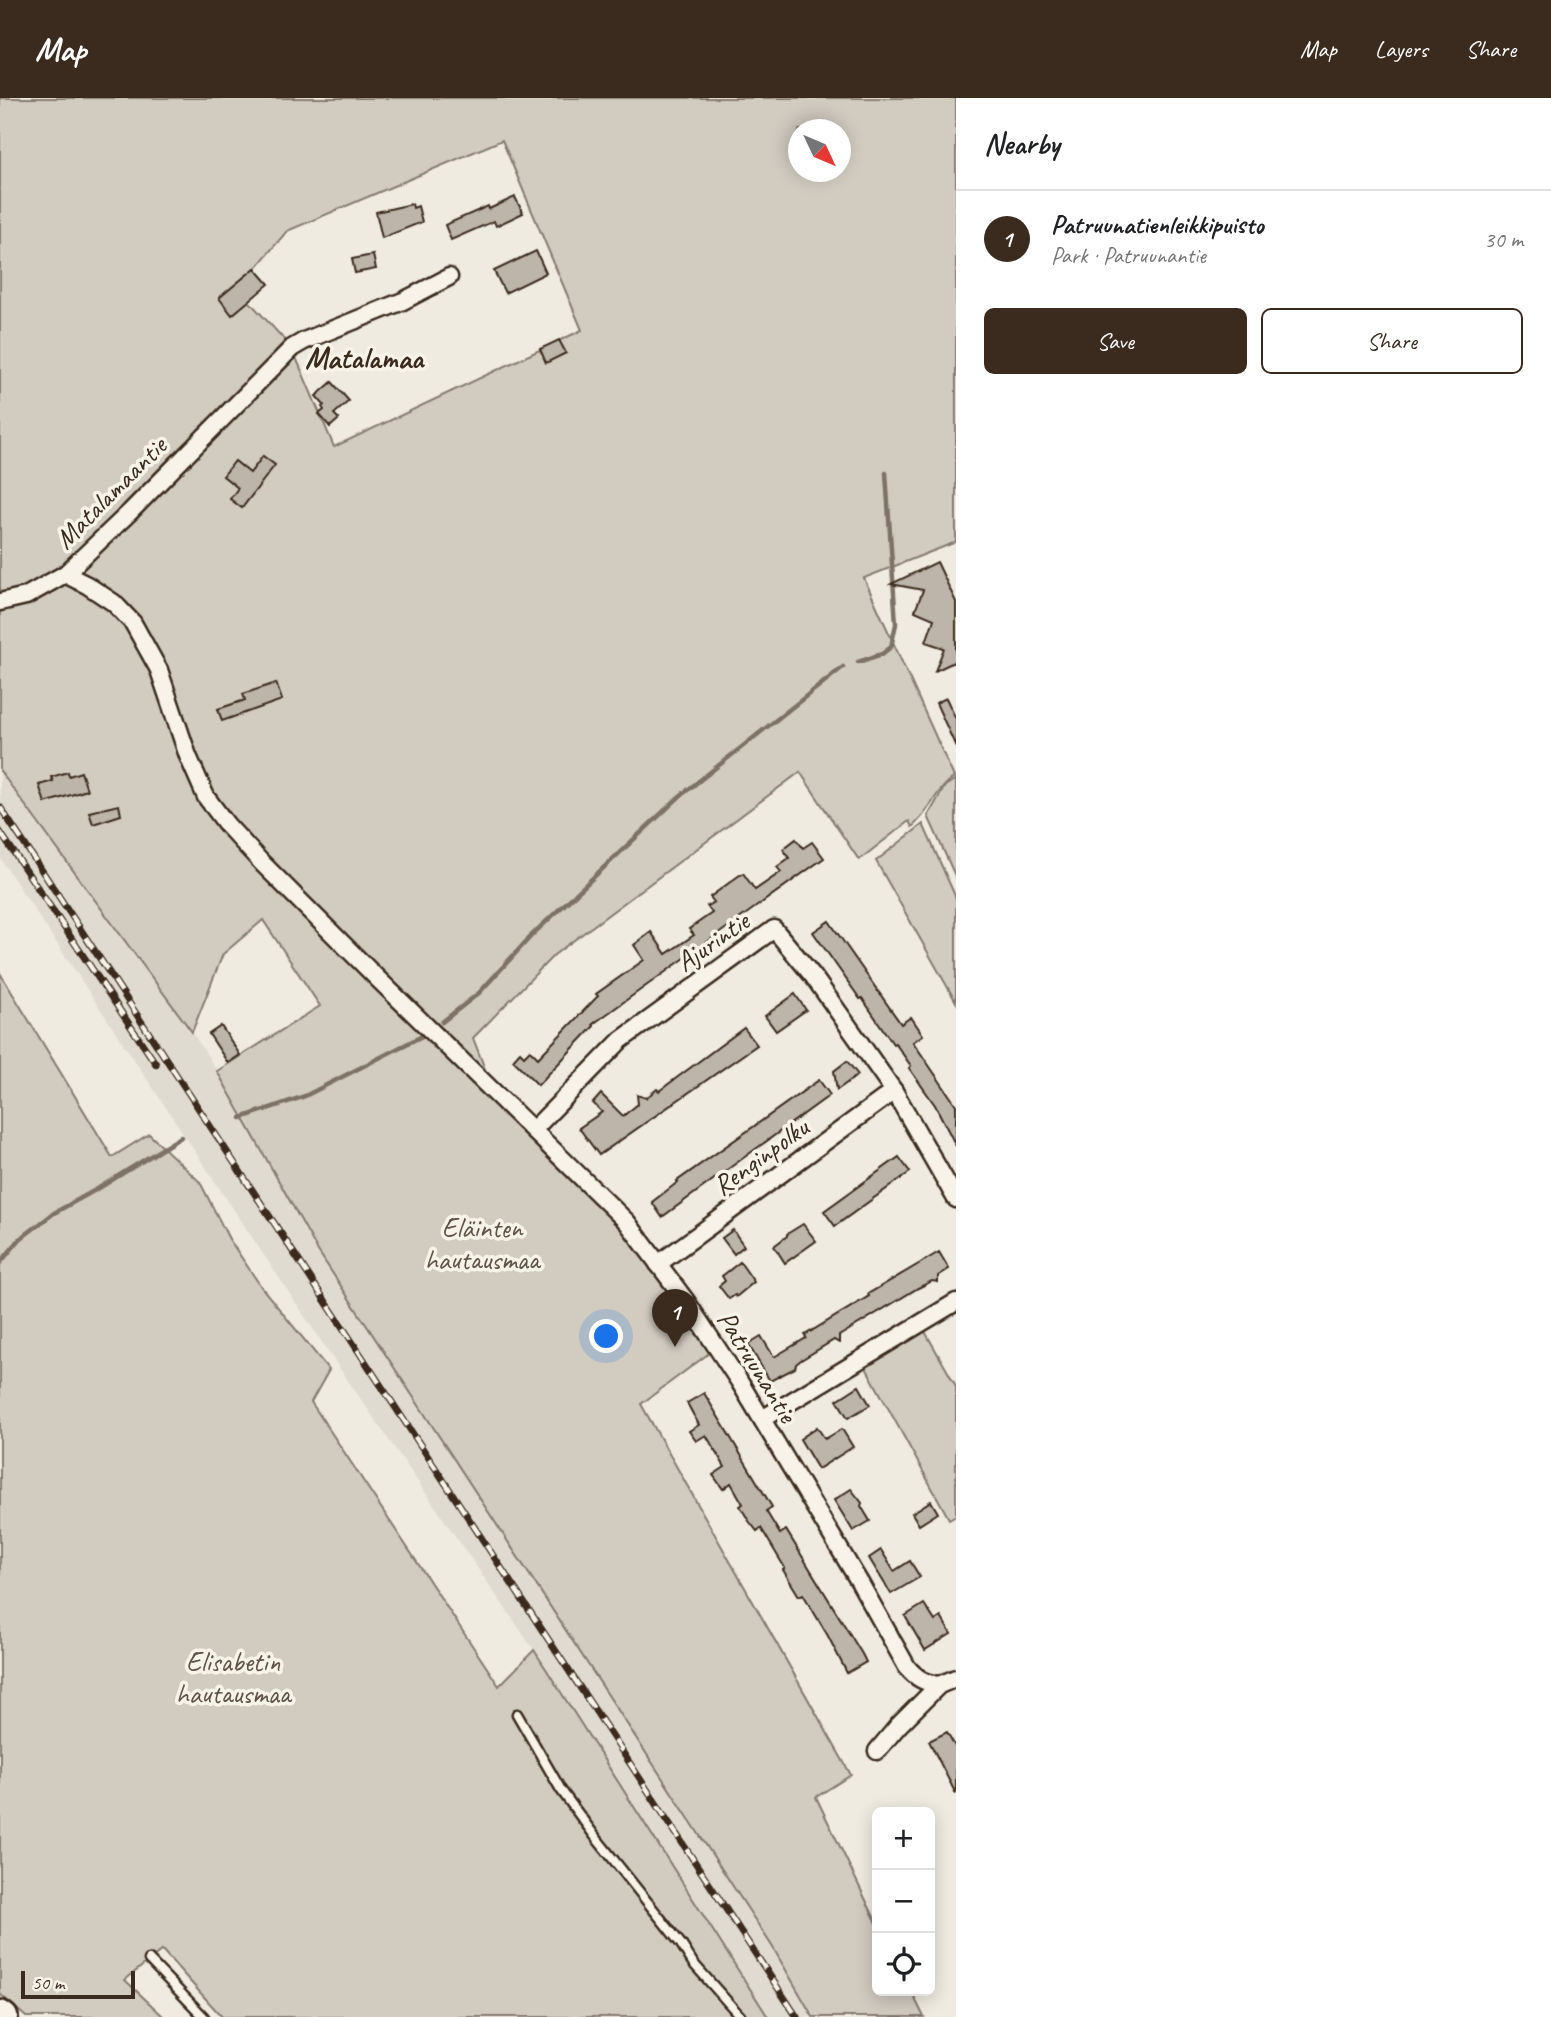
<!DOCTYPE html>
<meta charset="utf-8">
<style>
:root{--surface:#fff;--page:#f2f2f2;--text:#202124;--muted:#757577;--line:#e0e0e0;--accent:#3b2a1e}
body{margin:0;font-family:Caveat,sans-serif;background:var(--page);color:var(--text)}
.controls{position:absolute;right:21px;bottom:21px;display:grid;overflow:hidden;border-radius:10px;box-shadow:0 4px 18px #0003}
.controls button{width:63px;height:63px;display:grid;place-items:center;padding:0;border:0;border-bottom:2px solid var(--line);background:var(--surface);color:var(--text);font:35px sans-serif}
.compass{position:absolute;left:788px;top:21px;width:63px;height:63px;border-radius:50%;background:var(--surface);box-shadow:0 4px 18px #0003;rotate:134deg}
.scale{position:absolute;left:21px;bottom:18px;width:114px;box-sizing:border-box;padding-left:7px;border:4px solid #3b2a1e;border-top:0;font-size:19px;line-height:24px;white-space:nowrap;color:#3b2a1e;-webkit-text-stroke:5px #f7f3e8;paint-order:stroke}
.you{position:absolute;left:607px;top:1239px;width:24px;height:24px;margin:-18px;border:5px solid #fff;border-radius:50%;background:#1a73e8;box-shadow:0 0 0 10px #1a73e833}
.badge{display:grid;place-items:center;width:46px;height:46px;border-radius:50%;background:var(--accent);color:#fff;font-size:23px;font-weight:700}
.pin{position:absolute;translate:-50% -58px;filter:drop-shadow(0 2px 4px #0008)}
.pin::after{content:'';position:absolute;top:37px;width:24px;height:21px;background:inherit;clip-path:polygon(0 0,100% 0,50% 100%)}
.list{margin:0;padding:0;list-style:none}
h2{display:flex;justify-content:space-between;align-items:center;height:91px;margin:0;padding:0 28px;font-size:30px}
h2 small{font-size:23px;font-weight:400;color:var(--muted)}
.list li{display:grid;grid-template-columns:46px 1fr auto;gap:21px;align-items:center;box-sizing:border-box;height:98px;padding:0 28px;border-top:2px solid var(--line)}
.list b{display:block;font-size:26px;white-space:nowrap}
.list p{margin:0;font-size:23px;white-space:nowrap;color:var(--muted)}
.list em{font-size:23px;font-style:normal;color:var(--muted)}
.actions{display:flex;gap:14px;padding:21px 28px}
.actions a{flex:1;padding:16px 0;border:2px solid var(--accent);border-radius:10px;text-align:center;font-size:24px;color:var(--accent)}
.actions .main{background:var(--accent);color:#fff}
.icon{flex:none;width:38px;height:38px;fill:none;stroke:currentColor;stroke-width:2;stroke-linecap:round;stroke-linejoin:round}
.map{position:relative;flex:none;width:956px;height:1919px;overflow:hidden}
header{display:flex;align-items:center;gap:42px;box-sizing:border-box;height:98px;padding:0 35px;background:var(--accent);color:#fff}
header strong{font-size:33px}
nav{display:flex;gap:38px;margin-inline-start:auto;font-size:24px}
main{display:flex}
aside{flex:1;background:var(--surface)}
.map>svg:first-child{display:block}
.built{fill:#e0dbd0}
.green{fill:#d1cbc0;stroke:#867a6f;stroke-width:2;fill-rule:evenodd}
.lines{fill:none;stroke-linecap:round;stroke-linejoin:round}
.stream{stroke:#7e7266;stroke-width:4.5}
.building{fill:#bdb5aa;stroke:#3b2a1e;stroke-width:2}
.service-casing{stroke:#3b2a1e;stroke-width:13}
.minor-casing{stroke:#3b2a1e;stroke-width:21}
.trunk-casing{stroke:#3b2a1e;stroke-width:32}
.service{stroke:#f7f3e8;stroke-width:8}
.minor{stroke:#f7f3e8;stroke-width:16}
.trunk{stroke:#f7f3e8;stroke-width:26}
.rail-casing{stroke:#3b2a1e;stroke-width:7}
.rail{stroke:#f7f3e8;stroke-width:4.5;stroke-dasharray:13;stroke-linecap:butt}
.labels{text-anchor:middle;stroke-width:7;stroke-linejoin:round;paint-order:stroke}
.street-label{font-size:28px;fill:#3b2a1e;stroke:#f7f3e8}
.park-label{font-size:28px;fill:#605246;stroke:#f7f3e8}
.neighbourhood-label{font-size:30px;font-weight:bold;fill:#3b2a1e;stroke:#f7f3e8}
</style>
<header>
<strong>Map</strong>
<nav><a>Map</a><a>Layers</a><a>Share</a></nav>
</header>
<main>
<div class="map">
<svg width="956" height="1919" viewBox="0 0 956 1919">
<rect width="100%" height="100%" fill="#efebe0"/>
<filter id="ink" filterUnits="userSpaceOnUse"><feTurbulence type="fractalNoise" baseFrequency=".0143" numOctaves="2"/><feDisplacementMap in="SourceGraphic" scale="14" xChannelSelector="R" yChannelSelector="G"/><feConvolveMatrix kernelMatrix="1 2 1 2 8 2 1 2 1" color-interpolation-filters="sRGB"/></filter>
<g filter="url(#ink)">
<!-- built -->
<path class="built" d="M0,673L192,934L217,973L318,1154L772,1848L813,1919H768L534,1552L327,1252L0,760Z"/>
<!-- green -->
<g class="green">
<path d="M0,0H956V444L864,480L954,679C934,694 931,713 912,729L909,723L859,762L800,674L554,857L473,940L490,984L622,1128L680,1205L712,1253L641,1306L851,1677L816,1699L877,1825V1893H911L924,1919H813L772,1848L318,1153L217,973L320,908L263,822L223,856L192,934L0,673ZM799,32H841V74H799ZM502,42L582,232L334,349L292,250L238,191L287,133Z"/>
<path d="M956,681V780L928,718L945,688Z"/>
<path d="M923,726L956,800V904L876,763Z"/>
<path d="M0,875L112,1059L149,1036L200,1084L229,1141L262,1190L329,1272L311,1304L499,1588L534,1552L768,1919H222L162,1852L125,1882L164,1919H26L0,1896Z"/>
<path d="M923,1230L956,1288V1417L949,1421L864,1266Z"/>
</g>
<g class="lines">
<!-- stream -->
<g class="stream">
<path d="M858,564L882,556L891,549L896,526L886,375"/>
<path d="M442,924L479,895L533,836L680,698L843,569"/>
<path d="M241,1020L305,998L422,938"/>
<path d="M0,1165L20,1141L54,1115L99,1090L181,1039"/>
</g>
</g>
<!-- building -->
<g class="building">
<path d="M515,99L523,115L496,128L494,123L451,142L445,127L488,108L489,111Z"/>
<path d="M412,106L413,110L418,108L422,124L382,140L376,114Z"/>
<path d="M536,153L546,175L505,195L494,173Z"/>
<path d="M373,157L376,171L355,175L352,161Z"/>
<path d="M255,170L269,186L232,217L219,200Z"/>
<path d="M559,242L566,255L546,265L540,251Z"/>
<path d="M332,284L349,303L334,316L339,321L330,329L319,316L324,312L322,309L324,307L316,298Z"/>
<path d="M263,358L275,367L242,410L230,401L238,390L223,378L235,363L250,375Z"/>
<path d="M937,464L956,504V563L935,573L944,550L926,544L934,521L915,513L923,492L891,486Z"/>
<path d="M276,585L282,602L222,623L218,611L245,602L243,596Z"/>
<path d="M946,600L956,621V649L936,605Z"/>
<path d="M68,674L69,678L81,674L87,692L45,705L39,687L53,683L51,679Z"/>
<path d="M119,707L121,717L93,726L89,714Z"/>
<path d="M796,741L803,750L812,744L824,760L593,926L594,928L538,987L513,962L520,954L524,958L530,952L538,960L598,898L596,896L644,862L634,847L651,834L666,856L694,837L689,831L712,815L707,808L714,804L710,799L737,779L743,775L755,792L781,774L777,769L789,760L783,751Z"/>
<path d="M829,823L901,926L911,919L923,937L913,944L956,1007V1048L935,1007L909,970L911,968L895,945L893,946L862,900L860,901L813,834Z"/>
<path d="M795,896L806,912L776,933L765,918Z"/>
<path d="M221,928L240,957L228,965L209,936Z"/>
<path d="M744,930L757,947L599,1057L579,1030L602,1014L593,1005L601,996L623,1018L638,1006L637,997L646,1000L657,991L659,993Z"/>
<path d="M847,963L858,977L837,992L834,973Z"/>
<path d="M819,982L830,997L662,1119L652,1104L678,1084L677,1083Z"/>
<path d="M899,1059L910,1074L835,1128L824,1113Z"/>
<path d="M803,1126L816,1143L785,1165L774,1148L787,1138V1136Z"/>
<path d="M733,1132L744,1148L734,1156L722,1140Z"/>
<path d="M939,1154L949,1171L938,1178V1184L932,1183L918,1190L839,1238V1245L834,1242L801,1262L796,1266L795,1270L770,1283L748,1246L761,1238L774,1259L806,1240L805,1237L869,1198L868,1196Z"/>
<path d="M740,1164L754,1184L736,1199L735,1197L729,1201L719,1188L725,1183L722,1178Z"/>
<path d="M859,1288L870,1307L848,1320L837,1302Z"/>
<path d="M704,1295L772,1409L766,1413L780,1436L786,1432L862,1556L866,1564L847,1575L828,1538L803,1496L799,1498L783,1472L785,1470L761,1430L757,1433L749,1423L740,1408L743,1406L731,1385L723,1391L713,1377L725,1369L706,1337L696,1343L689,1333L699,1327L687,1305Z"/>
<path d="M817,1329L825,1341L842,1331L853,1349L818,1371L800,1341Z"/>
<path d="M851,1391L862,1405L861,1408L870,1423L853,1433L834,1402Z"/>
<path d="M931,1403L938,1415L919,1427L912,1415Z"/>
<path d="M881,1452L894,1473L910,1463L920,1479L891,1496L869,1460Z"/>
<path d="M924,1506L935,1523L941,1519L951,1536L925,1552L905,1518Z"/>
<path d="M947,1634L956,1650V1696L929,1643Z"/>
</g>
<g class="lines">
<!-- service casing -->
<g class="service-casing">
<g id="service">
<path d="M517,1616L561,1692L597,1741L681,1846L693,1865L741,1919"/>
<path d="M149,1862L204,1919"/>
</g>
</g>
<!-- minor casing -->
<g class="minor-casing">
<g id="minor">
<path d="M449,179L403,203L304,243L292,250L130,414L65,476L87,487L114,505L133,525L159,572L188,658L206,699L227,727L262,765L377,880L627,1124L686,1203L739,1283L860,1485L907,1569C916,1580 925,1585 939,1587"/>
<path d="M0,504L26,498L65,476"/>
<path d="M534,1031L621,942L774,831L813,878L894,993L956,1101"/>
<path d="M658,1166L894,993"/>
<path d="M762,1321L956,1204"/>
<path d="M877,1653L898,1628L939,1587L956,1580"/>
</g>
</g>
<!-- trunk casing -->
<g class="trunk-casing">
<path id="trunk" d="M0,1916L4,1919"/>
</g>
<!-- service -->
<use href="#service" class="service"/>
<!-- minor -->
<use href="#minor" class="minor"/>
<!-- trunk -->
<use href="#trunk" class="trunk"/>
<!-- rail casing -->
<g class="rail-casing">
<g id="rail">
<path d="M0,709L797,1919"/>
<path d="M0,734L156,966"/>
</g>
</g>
<!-- rail -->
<use href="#rail" class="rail"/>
</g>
</g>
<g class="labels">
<!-- street labels -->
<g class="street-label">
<text transform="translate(110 394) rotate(-45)" y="10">Matalamaantie</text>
<text transform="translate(712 843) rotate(-35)" y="10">Ajurintie</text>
<text transform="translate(760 1058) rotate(-36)" y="10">Renginpolku</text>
<text transform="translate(758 1268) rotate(58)" y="10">Patruunantie</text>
</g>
<!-- park labels -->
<g class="park-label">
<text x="482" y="1139">Eläinten<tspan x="482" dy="32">hautausmaa</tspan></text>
<text x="233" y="1573">Elisabetin<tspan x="233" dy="32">hautausmaa</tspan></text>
</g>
<!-- neighbourhood labels -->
<g class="neighbourhood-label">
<text x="364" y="270">Matalamaa</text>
</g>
</g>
</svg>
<div class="controls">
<button>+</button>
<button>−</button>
<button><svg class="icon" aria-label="locate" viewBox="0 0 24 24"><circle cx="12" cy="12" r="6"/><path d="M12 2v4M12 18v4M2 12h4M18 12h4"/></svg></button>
</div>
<svg class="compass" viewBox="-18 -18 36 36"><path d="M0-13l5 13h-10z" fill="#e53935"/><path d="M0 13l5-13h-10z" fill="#757577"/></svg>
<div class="scale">50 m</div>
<div class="you"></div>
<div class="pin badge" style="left:675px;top:1249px">1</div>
</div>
<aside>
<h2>Nearby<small></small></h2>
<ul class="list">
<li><span class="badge">1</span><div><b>Patruunatienleikkipuisto</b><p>Park · Patruunantie</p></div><em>30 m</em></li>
</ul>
<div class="actions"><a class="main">Save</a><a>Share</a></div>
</aside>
</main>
